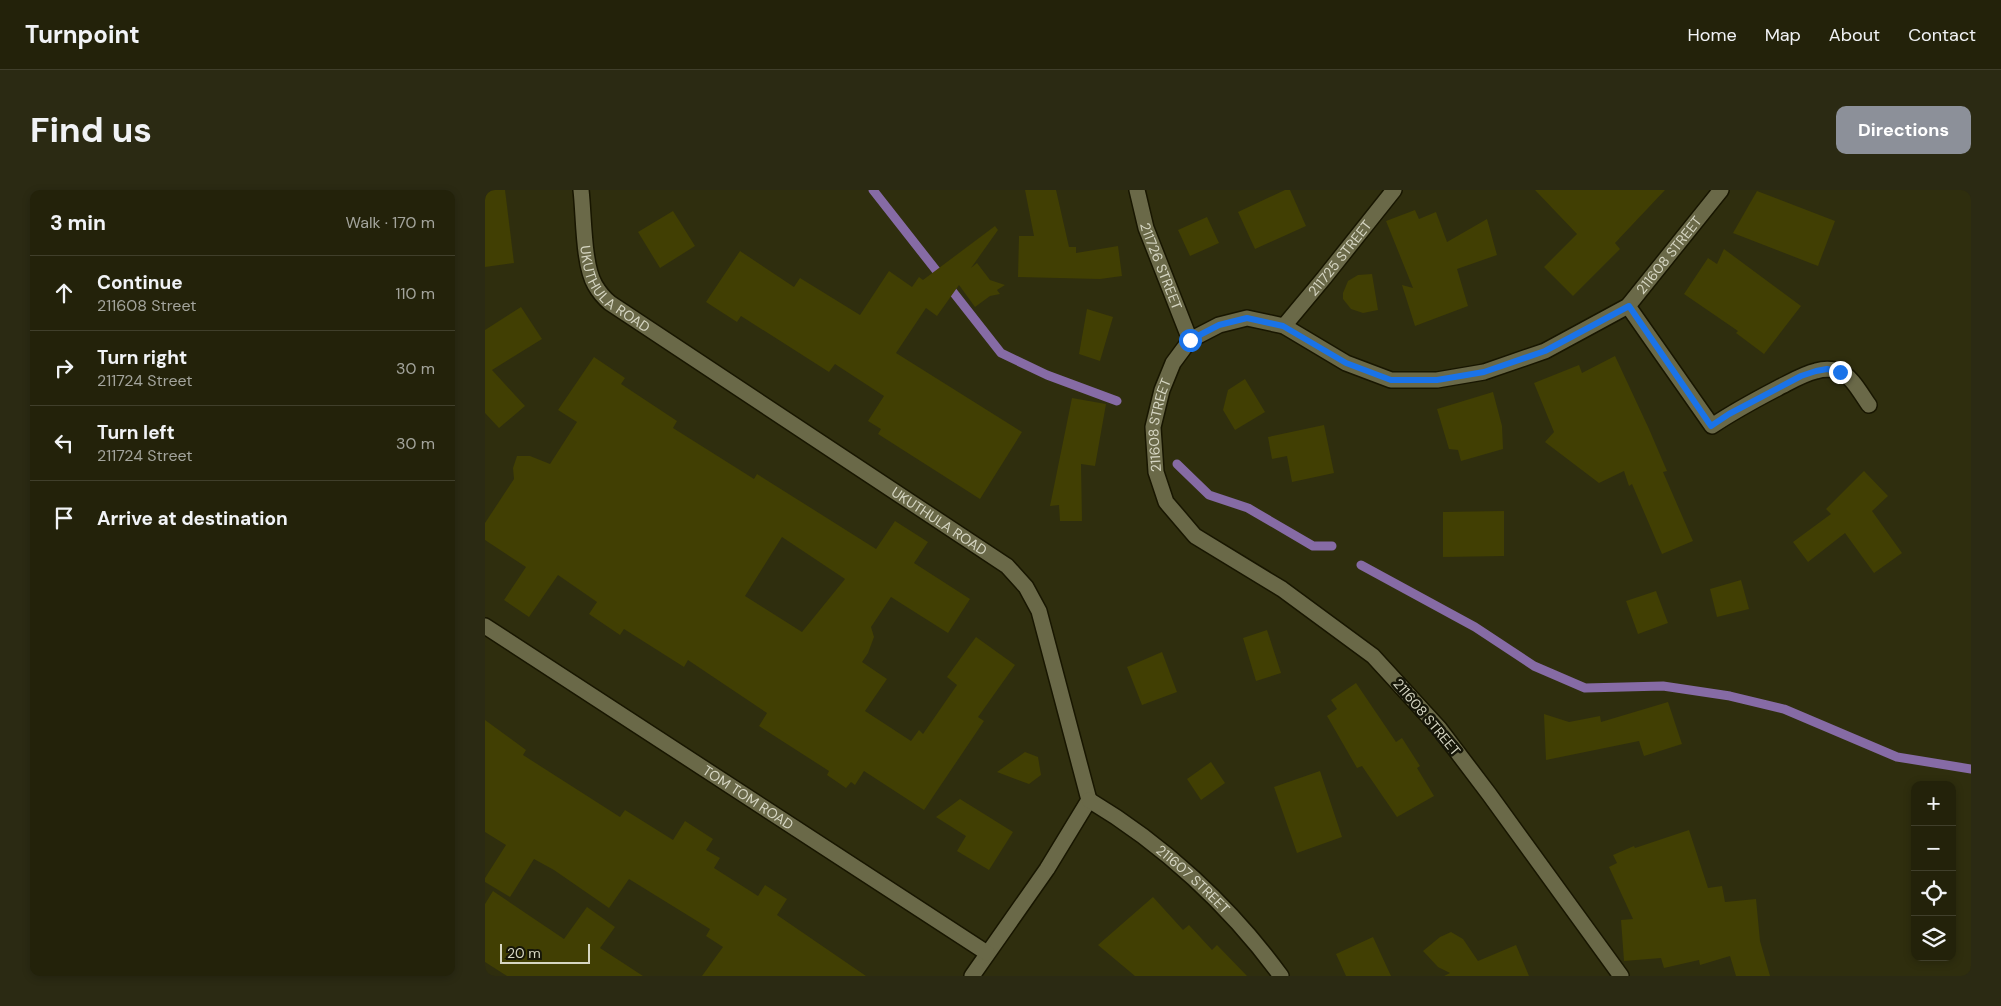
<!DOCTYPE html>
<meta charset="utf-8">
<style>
:root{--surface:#23220a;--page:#2b2a13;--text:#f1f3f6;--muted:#a3a49c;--line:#403f2b;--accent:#8c9099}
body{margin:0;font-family:"DM Sans",sans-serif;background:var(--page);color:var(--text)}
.controls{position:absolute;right:15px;bottom:15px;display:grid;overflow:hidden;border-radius:10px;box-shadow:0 2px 8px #0003}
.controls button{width:45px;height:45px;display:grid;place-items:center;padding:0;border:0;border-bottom:1px solid var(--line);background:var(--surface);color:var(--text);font:25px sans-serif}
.scale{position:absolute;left:15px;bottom:12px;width:90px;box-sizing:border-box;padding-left:5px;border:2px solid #d6d6c3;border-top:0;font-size:14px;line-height:18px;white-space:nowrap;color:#d6d6c3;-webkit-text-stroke:4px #161608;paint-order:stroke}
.stop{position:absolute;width:15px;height:15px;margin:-11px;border:4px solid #1a73e8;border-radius:50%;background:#fff}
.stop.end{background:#1a73e8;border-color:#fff;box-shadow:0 1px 5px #0008}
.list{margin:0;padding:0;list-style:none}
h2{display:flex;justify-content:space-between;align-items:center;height:65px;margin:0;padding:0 20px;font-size:21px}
h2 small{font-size:16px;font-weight:400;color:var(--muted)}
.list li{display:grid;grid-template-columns:32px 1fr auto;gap:15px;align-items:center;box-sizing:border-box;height:75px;padding:0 20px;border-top:1px solid var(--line)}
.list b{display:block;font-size:19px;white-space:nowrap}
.list p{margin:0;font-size:16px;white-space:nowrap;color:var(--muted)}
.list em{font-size:16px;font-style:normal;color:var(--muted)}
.icon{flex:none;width:28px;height:28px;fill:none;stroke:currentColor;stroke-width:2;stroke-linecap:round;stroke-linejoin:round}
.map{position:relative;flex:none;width:1486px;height:786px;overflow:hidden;border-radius:10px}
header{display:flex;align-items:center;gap:30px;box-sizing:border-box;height:70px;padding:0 25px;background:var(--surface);border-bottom:1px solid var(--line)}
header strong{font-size:24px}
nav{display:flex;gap:28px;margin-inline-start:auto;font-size:18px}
.intro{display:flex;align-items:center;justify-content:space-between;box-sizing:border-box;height:120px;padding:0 30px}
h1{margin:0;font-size:35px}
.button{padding:12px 22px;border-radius:10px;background:var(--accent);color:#fff;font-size:18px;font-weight:700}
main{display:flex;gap:30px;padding:0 30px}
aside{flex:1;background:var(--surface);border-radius:10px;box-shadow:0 2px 8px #0003}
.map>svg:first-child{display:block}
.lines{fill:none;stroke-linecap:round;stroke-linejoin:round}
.stream{stroke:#866ba5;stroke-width:9}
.building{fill:#413f03;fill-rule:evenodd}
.minor-casing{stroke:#181600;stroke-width:18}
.minor{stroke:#6a6948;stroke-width:15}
.route{stroke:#1a73e8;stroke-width:6}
.labels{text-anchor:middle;stroke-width:5;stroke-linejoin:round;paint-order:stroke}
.street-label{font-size:14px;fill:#d6d6c3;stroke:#161608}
</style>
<header>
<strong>Turnpoint</strong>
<nav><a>Home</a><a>Map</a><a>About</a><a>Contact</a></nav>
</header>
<div class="intro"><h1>Find us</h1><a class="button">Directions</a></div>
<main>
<aside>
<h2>3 min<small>Walk · 170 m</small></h2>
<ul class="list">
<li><svg class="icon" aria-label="ahead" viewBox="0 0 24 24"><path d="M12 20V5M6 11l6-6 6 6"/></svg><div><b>Continue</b><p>211608 Street</p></div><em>110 m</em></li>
<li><svg class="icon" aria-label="right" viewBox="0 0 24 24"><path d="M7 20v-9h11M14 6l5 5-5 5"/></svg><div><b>Turn right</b><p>211724 Street</p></div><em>30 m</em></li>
<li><svg class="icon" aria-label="left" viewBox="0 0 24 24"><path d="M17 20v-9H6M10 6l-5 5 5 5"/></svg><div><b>Turn left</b><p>211724 Street</p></div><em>30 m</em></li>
<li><svg class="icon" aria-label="arrive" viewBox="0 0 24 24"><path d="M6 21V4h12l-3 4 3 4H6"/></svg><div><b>Arrive at destination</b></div></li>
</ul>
</aside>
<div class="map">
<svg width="1486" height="786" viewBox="0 0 1486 786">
<rect width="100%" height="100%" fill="#2f2e0e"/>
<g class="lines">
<!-- stream -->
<g class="stream">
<path d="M388,0L516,163L562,185L632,211"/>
<path d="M692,274L724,305L763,318L828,356H847"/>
<path d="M876,375L990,437L1049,476L1100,498L1178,496L1245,506L1299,519L1412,567L1486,579"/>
</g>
</g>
<!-- building -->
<g class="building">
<path d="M0,0H20L29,73L0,77Z"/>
<path d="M540,0H571L584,57H591V63L633,56L637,86L615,89L533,87L534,46H549Z"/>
<path d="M800,0H805L821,36L770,59L753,22Z"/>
<path d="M1050,0H1180L1130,53L1135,59L1088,106L1059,77L1092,44Z"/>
<path d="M1272,1L1350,31L1333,76L1248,43Z"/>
<path d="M930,20L934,29L951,22L962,52L1002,29L1012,65L972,79L983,116L930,136L917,95L928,98L901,31Z"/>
<path d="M188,21L210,56L175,78L153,42Z"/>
<path d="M722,27L734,53L705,66L693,40Z"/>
<path d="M510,36L513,40L486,78L492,73L505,90L520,95L512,100L515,104L505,106L490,117L474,95L452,126L441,118L411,163L537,242L495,309L393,244L396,239L383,231L399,206L350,174L344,182L256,126L252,132L221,112L255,61L309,97L315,88L375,125L404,81L427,97L434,87L438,90Z"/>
<path d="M1239,59L1316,116L1279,164L1251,143L1253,141L1199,104L1223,68L1232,74Z"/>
<path d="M887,84L893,120L878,123L866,119L858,109V103L863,91L873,85Z"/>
<path d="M36,117L57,149L7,180L40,216L14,238L0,223V140Z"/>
<path d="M602,119L628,127L615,171L594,164Z"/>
<path d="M1130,166L1164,239L1182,281L1178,282L1208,351L1177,364L1147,294L1144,296L1139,281L1114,293L1060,252L1069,242L1049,193L1094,175L1097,183Z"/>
<path d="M109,167L140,188L136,194L192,231L188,238L269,289L272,284L391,359L410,331L443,352L429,373L485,409L463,443L406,407L386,437L389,447L383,463L377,472L402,489L380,521L426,551L434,540L438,544L472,495L462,487L491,447L530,475L493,527L499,531L439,620L379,581L370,595L366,592L361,598L342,585L344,581L274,536L282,523L203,470L199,477L139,439L135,445L104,424L112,412L73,385L44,427L19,410L41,377L0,350V333L29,289L28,278L32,266H45L65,274L92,232L73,220ZM297,347L360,389L317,442L260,406Z"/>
<path d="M760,189L780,222L750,240L738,220L743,200Z"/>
<path d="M1008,202L1017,236L1018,259L976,271L973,260L964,259L952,219Z"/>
<path d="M587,208L621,214L610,276L596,274L597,331H575L574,315L565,316Z"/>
<path d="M839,235L849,283L807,292L802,266L787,269L783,247Z"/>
<path d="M1379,281L1403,306L1387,321L1417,363L1389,383L1360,343L1323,372L1308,352L1346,324L1341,319Z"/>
<path d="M1019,321V366L958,367V322Z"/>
<path d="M1256,390L1264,419L1232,427L1225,399Z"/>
<path d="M1171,401L1183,433L1153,444L1141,411Z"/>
<path d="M782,440L796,483L771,491L758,448Z"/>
<path d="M677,462L692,502L657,515L642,477Z"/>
<path d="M871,493L911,552L917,548L935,576L932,578L949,606L912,627L877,576L872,578L842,526L852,519L846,510Z"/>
<path d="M1183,512L1197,554L1159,566L1154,551L1061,570L1059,524L1084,532L1115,526L1116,532Z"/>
<path d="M0,530L41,560L38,565L135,627L140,620L188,650L200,631L228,649L221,660L235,668L229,678L273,706L280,695L302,709L292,725L381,786H217L238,757L221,746L225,739L144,689L124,718L69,680L49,669L25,707L0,692V688L21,655L0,642Z"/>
<path d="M540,562L553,567L556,585L544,594L512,582Z"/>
<path d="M726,572L740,593L716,610L702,589Z"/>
<path d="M835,581L857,647L812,663L789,597Z"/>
<path d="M475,609L528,642L504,680L472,661L481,646L451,627Z"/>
<path d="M1204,640L1223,698L1237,696L1240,712L1271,709L1275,751L1285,786H1251L1245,766L1215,775L1214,770L1179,778L1176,768L1139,771L1136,730L1148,729L1124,677L1132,673L1128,665L1149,656L1150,658Z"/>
<path d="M8,701L79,749L102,717L130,737L115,758L158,786H22L0,772V714Z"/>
<path d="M668,707L698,740L704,735L727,760L732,755L762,786H650L613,755Z"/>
<path d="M966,742L978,749L993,771L1031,755L1044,786H959L965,783L953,777L938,761L955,747Z"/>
<path d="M888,747L906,786H861L851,764Z"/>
</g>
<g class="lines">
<!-- minor casing -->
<g class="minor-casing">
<g id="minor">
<path id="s1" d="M96,0C99,25 98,75 110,95C114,102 119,108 125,113L522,376L541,397L554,421L604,610L562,679L487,786"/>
<path id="s2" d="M652,0L661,38L705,150"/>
<path d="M1143,116L1227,236C1248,222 1270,210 1293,198C1305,192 1318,184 1331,181C1338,179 1347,179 1354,181C1367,186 1376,204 1384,215"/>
<path id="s3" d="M799,136L839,88L909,0"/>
<path id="s4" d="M0,436L502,763"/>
<path id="s5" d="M604,610C678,654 745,716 796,786"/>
<path id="s6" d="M1136,786L1004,604L954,538L888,466L797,399L710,346L681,312L671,282L668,237L677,200L688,173L705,150L734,135L762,128L799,136L861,173L906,190H952L999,182L1060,161L1143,116L1236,0"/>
</g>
</g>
<!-- minor -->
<use href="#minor" class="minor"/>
</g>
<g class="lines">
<!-- route -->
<path class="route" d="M705,150L734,135L762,128L798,136L861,173L906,190H952L999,182L1060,161L1144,116L1226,236L1244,224L1316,186L1331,181L1342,179L1355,182"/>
</g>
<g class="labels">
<!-- street labels -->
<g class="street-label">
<text dy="5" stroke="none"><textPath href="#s6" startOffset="1375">211608 STREET</textPath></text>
<text dy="5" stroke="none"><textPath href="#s3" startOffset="88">211725 STREET</textPath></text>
<text dy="5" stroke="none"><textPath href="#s2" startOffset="80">211726 STREET</textPath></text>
<text dy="5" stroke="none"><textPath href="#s1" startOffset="111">UKUTHULA ROAD</textPath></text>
<text dy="5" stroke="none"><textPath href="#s6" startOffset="744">211608 STREET</textPath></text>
<text dy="5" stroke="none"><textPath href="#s1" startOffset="515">UKUTHULA ROAD</textPath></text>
<text transform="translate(942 527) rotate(50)" y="5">211608 STREET</text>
<text dy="5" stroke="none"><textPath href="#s4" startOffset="314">TOM TOM ROAD</textPath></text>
<text dy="5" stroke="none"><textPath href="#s5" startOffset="131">211607 STREET</textPath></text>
</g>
</g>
</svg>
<div class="controls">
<button>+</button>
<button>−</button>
<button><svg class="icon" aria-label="locate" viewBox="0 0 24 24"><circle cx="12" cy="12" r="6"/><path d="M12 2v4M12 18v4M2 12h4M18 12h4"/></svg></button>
<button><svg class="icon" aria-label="layers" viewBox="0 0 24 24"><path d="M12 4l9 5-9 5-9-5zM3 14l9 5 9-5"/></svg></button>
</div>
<div class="scale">20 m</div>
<div class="stop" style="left:705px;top:150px"></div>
<div class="stop end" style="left:1355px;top:182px"></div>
</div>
</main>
